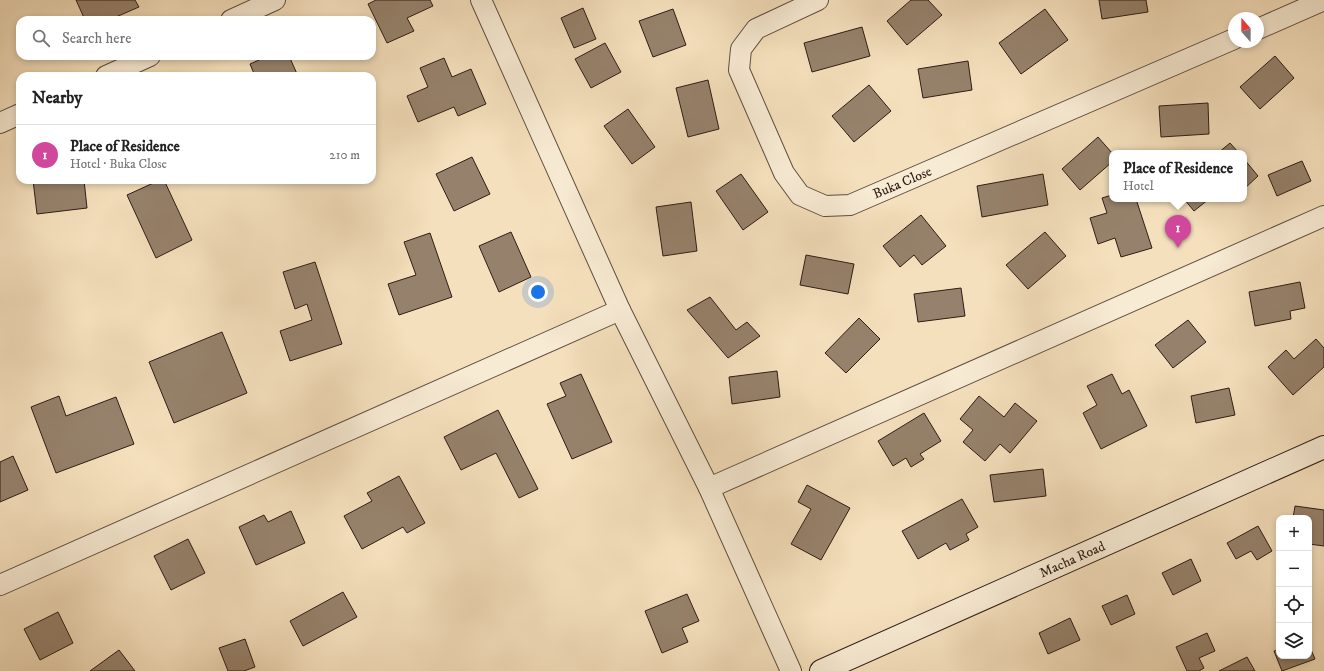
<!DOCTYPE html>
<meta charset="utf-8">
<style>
:root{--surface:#fff;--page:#f6f6f6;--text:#222;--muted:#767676;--line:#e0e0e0;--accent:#8f2418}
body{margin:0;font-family:"IM FELL DW Pica",serif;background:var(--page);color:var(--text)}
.controls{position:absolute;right:12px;bottom:12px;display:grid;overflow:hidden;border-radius:8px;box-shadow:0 2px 6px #0003}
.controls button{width:36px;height:36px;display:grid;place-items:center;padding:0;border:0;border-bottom:1px solid var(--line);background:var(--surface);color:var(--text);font:20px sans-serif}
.compass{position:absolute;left:1228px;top:12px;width:36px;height:36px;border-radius:50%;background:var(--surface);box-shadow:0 2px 6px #0003;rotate:339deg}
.you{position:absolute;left:538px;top:292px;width:14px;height:14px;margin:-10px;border:3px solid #fff;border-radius:50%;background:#1a73e8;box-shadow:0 0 0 6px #1a73e833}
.badge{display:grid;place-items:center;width:26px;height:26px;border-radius:50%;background:var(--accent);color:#fff;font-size:13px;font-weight:700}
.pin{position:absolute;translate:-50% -33px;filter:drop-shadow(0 1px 2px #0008)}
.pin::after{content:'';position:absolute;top:21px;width:14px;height:12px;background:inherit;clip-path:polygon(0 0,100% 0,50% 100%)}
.popup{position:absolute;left:1109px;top:150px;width:138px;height:52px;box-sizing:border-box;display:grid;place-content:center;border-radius:8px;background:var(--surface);filter:drop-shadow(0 1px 3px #0005);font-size:13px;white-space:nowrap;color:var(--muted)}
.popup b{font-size:15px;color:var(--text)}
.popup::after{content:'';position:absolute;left:50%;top:100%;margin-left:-8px;border:8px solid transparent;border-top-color:var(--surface)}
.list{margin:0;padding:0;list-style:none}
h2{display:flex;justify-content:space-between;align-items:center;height:52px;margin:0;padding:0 16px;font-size:17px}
h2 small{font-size:13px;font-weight:400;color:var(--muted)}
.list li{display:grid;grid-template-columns:26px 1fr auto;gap:12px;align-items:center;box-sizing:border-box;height:60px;padding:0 16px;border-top:1px solid var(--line)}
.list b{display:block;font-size:15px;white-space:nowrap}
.list p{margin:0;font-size:13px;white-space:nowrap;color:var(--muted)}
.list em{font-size:13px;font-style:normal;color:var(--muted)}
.icon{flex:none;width:22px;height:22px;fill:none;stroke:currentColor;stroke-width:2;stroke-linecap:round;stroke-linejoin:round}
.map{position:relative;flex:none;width:1324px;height:671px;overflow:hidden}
.search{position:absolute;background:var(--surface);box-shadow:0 2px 6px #0003;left:16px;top:16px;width:360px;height:44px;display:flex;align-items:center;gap:10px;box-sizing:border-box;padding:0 14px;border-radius:12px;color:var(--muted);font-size:15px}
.panel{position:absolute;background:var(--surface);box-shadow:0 2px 6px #0003;left:16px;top:72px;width:360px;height:112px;border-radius:12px}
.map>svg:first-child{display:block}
.building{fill:#96826c;stroke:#2f1c15}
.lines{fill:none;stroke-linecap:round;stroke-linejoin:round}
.street-casing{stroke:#604d3f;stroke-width:22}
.secondary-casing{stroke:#2f1c15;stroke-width:24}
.street{stroke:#f8ebd4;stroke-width:20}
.secondary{stroke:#f8ebd4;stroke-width:22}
.labels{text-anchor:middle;stroke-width:3;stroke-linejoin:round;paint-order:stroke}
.street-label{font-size:14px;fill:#2f1c15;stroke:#f8ebd4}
</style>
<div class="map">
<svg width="1324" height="671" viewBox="0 0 1324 671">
<rect width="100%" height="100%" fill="#f5e0bd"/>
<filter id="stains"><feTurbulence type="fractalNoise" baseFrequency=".005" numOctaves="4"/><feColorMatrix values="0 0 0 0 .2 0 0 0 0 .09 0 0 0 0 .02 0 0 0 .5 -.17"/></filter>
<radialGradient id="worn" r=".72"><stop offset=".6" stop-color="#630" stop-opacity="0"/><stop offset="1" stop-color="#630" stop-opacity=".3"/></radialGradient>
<!-- building -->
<g class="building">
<path d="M76,0H135L139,7L109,20H85Z"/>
<path d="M376,0H430L433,6L407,18L414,31L387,43L368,4Z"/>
<path d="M911,0H928L942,15L907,45L887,21Z"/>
<path d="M1099,0H1146L1148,12L1102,19Z"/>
<path d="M583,8L596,39L574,48L561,18Z"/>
<path d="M673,9L686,45L653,57L639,21Z"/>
<path d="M1045,9L1068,40L1021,74L999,43Z"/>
<path d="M862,27L870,56L812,72L804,43Z"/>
<path d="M605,43L621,72L591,88L575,59Z"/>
<path d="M268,56H289L298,76H255L250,64Z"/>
<path d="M1275,56L1294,78L1260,109L1240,87Z"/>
<path d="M444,58L452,77L471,69L486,104L458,116L454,107L418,122L407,96L428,87L420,68Z"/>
<path d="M968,61L972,90L923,98L918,69Z"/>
<path d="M708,80L719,129L688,137L676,88Z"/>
<path d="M869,85L891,111L854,142L832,116Z"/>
<path d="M1208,103L1209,134L1161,137L1159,106Z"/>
<path d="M628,109L655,147L632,164L604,126Z"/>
<path d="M1098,137L1112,153V162L1080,190L1062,169Z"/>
<path d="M1230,143L1239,153H1218Z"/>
<path d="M472,157L490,194L454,211L436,174Z"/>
<path d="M1244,159L1258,176L1244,189Z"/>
<path d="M1302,161L1311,181L1277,196L1268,175Z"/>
<path d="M741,174L768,212L743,230L716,191Z"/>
<path d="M1043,174L1048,205L982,217L977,186Z"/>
<path d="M33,180H84L87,208L37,214Z"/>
<path d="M160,180H164L192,240L156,258L127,195Z"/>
<path d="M1112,195V199H1136L1152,248L1121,257L1115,238L1098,244L1090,218L1107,213L1102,198Z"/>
<path d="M1184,199H1209L1194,211Z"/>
<path d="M691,202L697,251L663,256L656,207Z"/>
<path d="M921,215L946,246L922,265L914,255L900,267L883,246Z"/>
<path d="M511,232L531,277L499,292L479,246Z"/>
<path d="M1045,232L1066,256L1028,289L1006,265Z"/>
<path d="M430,233L452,297L399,315L388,284L416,275L404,242Z"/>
<path d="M806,255L854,264L848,294L800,285Z"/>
<path d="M315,262L342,344L290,361L280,331L312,320L307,304L295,309L283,272Z"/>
<path d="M1300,282L1305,308L1290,311L1291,319L1255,326L1249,292Z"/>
<path d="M961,288L965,316L918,322L914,294Z"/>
<path d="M710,297L736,330L747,322L760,336L728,358L687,310Z"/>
<path d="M859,318L880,339L846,373L825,353Z"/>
<path d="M1188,320L1206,342L1173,368L1155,345Z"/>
<path d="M222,332L247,393L174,423L149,362Z"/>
<path d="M1316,339L1324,348V367L1293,395L1268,367L1286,350L1294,359Z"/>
<path d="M777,371L780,397L732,404L729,377Z"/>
<path d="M581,374L612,442L572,459L547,404L566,396L560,383Z"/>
<path d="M1112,374L1122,394L1129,390L1147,426L1101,449L1083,413L1097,405L1087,386Z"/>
<path d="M1229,388L1235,415L1196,423L1191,396Z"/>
<path d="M59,396L66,416L116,397L134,444L56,473L31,407Z"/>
<path d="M979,396L1004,417L1015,403L1037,421L1010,453L1000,444L985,461L963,442L973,430L960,419Z"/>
<path d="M498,410L538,489L519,498L496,453L461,470L444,437Z"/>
<path d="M924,413L941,441L920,454L924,459L911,467L906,458L893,466L878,441Z"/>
<path d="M13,456L28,490L0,502V462Z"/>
<path d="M1043,469L1046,496L994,502L990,475Z"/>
<path d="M399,476L425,523L407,533L403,527L362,549L344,516L372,501L367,493Z"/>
<path d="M807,485L850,508L821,560L791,544L811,509L798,502Z"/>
<path d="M962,499L978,527L966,534L969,540L950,550L946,543L918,559L902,531Z"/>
<path d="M1295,506L1324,510V546L1309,544V518H1293Z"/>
<path d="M291,511L305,543L256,565L239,527L264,515L268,522Z"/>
<path d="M1258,526L1272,551L1257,560L1251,551L1236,559L1227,543Z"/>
<path d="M188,539L205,573L171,590L154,556Z"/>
<path d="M1191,559L1201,581L1173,595L1162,573Z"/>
<path d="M343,592L357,617L303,646L290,621Z"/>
<path d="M687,594L699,621L682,628L688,642L662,653L645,611Z"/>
<path d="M1127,595L1135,614L1111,625L1102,606Z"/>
<path d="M58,612L73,643L40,660L24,629Z"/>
<path d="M1070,618L1080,640L1048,654L1039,633Z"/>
<path d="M1207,633L1215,651L1199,658L1204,668L1199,671H1187L1176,647Z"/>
<path d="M245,639L255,667L244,671H228L219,648Z"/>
<path d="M1309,645L1315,659L1282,671L1274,651L1279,650V656H1309Z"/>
<path d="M119,650L135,671H90Z"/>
<path d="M1247,657L1255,671H1219Z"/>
</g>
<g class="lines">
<!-- street casing -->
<g class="street-casing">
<g id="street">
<path d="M481,0L620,310L709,488L791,671"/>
<path d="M818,0L756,29L741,49L739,70L784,173L800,195L825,206L850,205L1234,39"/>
<path d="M231,20L275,0"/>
<path d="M1258,29L1324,0"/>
<path d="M106,76L150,56"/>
<path d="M0,123L20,114"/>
<path d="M709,488L1324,216"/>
<path d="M0,585L620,310"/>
</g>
</g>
<!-- secondary casing -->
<g class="secondary-casing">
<path id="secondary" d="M821,671L1324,447"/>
</g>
<!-- street -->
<use href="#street" class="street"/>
<!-- secondary -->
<use href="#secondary" class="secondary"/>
</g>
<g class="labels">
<!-- street labels -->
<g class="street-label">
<text transform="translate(902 182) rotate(-23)" y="5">Buka Close</text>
<text transform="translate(1072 559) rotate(-24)" y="5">Macha Road</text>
</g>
</g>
<rect width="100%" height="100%" filter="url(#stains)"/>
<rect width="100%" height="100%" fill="url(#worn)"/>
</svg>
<div class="controls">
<button>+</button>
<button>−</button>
<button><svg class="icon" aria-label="locate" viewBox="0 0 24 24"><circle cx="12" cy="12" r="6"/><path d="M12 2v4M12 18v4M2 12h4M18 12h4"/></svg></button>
<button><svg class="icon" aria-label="layers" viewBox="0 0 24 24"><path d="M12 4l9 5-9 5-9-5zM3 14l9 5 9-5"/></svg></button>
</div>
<svg class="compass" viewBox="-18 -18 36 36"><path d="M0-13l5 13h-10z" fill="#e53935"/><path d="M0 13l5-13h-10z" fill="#767676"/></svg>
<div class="you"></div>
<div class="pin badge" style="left:1178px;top:248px;background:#d1479c">1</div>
<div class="popup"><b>Place of Residence</b>Hotel</div>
<div class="search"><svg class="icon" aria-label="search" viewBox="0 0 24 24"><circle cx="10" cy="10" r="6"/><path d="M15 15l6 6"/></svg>Search here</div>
<section class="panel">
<h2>Nearby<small></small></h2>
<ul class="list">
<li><span class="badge" style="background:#d1479c">1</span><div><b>Place of Residence</b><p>Hotel · Buka Close</p></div><em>210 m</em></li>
</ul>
</section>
</div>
